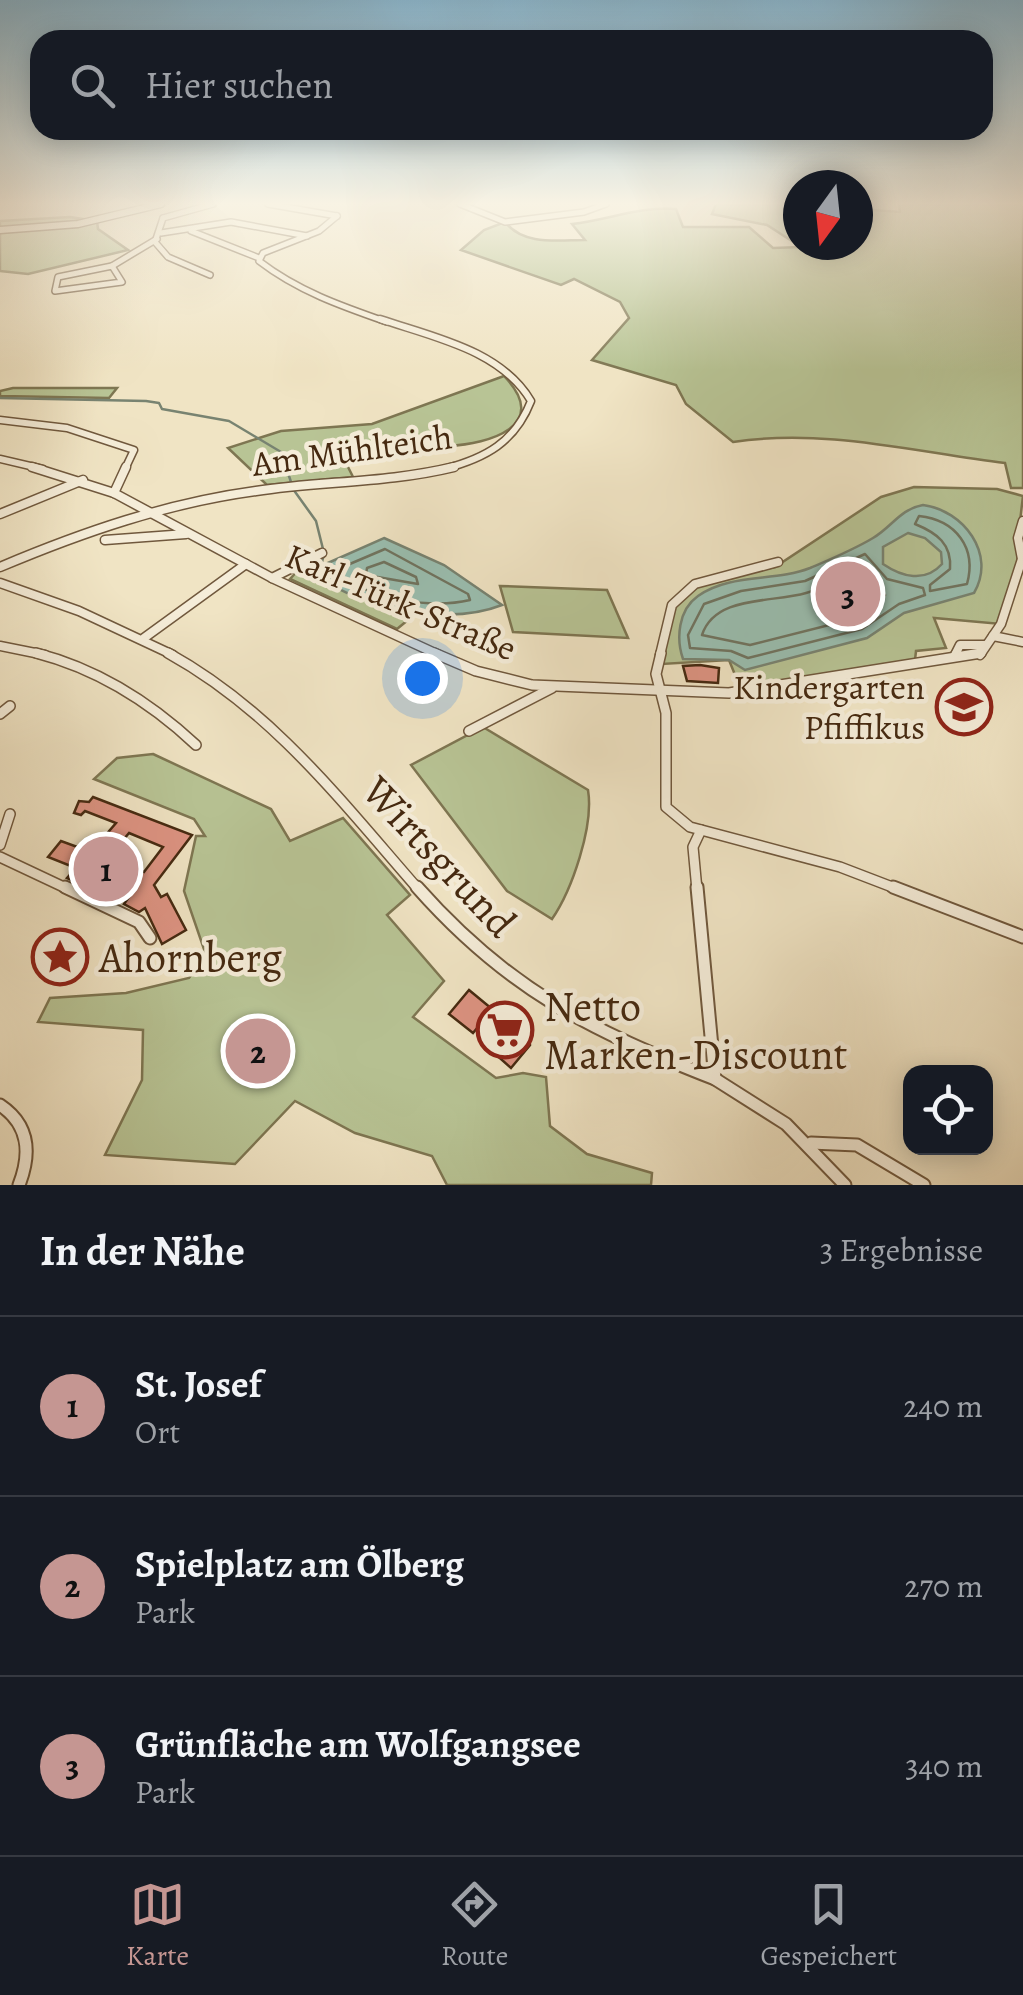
<!DOCTYPE html>
<html lang="de">
<meta charset="utf-8">
<style>
:root{--surface:#171b24;--page:#20242c;--text:#f1f3f6;--muted:#9ea1a6;--line:#363941;--accent:#c59692}
body{margin:0;font-family:Alegreya,serif;background:var(--page);color:var(--text)}
.controls{position:absolute;right:30px;bottom:30px;display:grid;overflow:hidden;border-radius:20px;box-shadow:0 5px 25px #0003}
.controls button{width:90px;height:90px;display:grid;place-items:center;padding:0;border:0;border-bottom:2px solid var(--line);background:var(--surface);color:var(--text);font:50px sans-serif}
.compass{position:absolute;left:783px;top:170px;width:90px;height:90px;border-radius:50%;background:var(--surface);box-shadow:0 5px 25px #0003;rotate:195deg}
.you{position:absolute;left:422px;top:678px;width:35px;height:35px;margin:-25px;border:8px solid #fff;border-radius:50%;background:#1a73e8;box-shadow:0 0 0 15px #1a73e833}
.badge{display:grid;place-items:center;width:65px;height:65px;border-radius:50%;background:var(--accent);color:#111;font-size:32px;font-weight:700}
.pin{position:absolute;translate:-50% -50%;border:5px solid #fff;box-shadow:0 2px 10px #0006}
.list{margin:0;padding:0;list-style:none}
h2{display:flex;justify-content:space-between;align-items:center;height:130px;margin:0;padding:0 40px;font-size:42px}
h2 small{font-size:32px;font-weight:400;color:var(--muted)}
.list li{display:grid;grid-template-columns:65px 1fr auto;gap:30px;align-items:center;box-sizing:border-box;height:180px;padding:0 40px;border-top:2px solid var(--line)}
.list b{display:block;font-size:38px;white-space:nowrap}
.list p{margin:0;font-size:32px;white-space:nowrap;color:var(--muted)}
.list em{font-size:32px;font-style:normal;color:var(--muted)}
.icon{flex:none;width:55px;height:55px;fill:none;stroke:currentColor;stroke-width:2;stroke-linecap:round;stroke-linejoin:round}
.map{position:relative;flex:none;width:1023px;height:1185px;overflow:hidden}
.search{position:absolute;background:var(--surface);box-shadow:0 5px 25px #0003;left:30px;right:30px;top:30px;height:110px;display:flex;align-items:center;gap:25px;box-sizing:border-box;padding:0 35px;border-radius:30px;color:var(--muted);font-size:38px}
.sheet{height:670px;background:var(--surface)}
nav{display:flex;justify-content:space-around;align-items:center;box-sizing:border-box;height:140px;border-top:2px solid var(--line);background:var(--surface);font-size:28px;color:var(--muted)}
nav a{display:grid;justify-items:center;gap:5px}
nav .on{color:var(--accent)}
.map>svg:first-child{display:block}
.green{fill:#b8c495;stroke:#7e7652;stroke-width:2.5}
.water{fill:#9abfb1;stroke:#788371;stroke-width:2.5;fill-rule:evenodd}
.lines{fill:none;stroke-linecap:round;stroke-linejoin:round}
.shore{stroke:#707460;stroke-width:2.5}
.stream{stroke:#788371;stroke-width:2.5}
.building{fill:#dd9382;stroke:#452910;stroke-width:2.5;fill-rule:evenodd}
.street-far4-casing{stroke:#70583d;stroke-width:8}
.street-far3-casing{stroke:#70583d;stroke-width:9}
.street-far2-casing{stroke:#70583d;stroke-width:11}
.street-far1-casing{stroke:#70583d;stroke-width:12}
.street-casing{stroke:#70583d;stroke-width:15}
.secondary-casing{stroke:#452910;stroke-width:9}
.street-far4{stroke:#f5edd9;stroke-width:5}
.street-far3{stroke:#f5edd9;stroke-width:6}
.street-far2{stroke:#f5edd9;stroke-width:8}
.street-far1{stroke:#f5edd9;stroke-width:9}
.street{stroke:#f5edd9;stroke-width:11}
.secondary{stroke:#f5edd9;stroke-width:6}
.labels{text-anchor:middle;stroke-width:9;stroke-linejoin:round;paint-order:stroke}
.street-label{font-size:35px;fill:#452910;stroke:#f5edd9}
.poi-label{font-size:35px;fill:#452910;stroke:#f5edd9;text-anchor:end}
.near-street-label{font-size:42px;fill:#452910;stroke:#f5edd9}
.near-poi-label{font-size:42px;fill:#452910;stroke:#f5edd9;text-anchor:start}
</style>
<div class="map">
<svg width="1023" height="1185" viewBox="0 0 1023 1185">
<rect width="100%" height="100%" fill="#f0e4c4"/>
<filter id="stains"><feTurbulence type="fractalNoise" baseFrequency=".002" numOctaves="4"/><feColorMatrix values="0 0 0 0 .2 0 0 0 0 .09 0 0 0 0 .02 0 0 0 .5 -.17"/></filter>
<radialGradient id="worn" r=".72"><stop offset=".6" stop-color="#630" stop-opacity="0"/><stop offset="1" stop-color="#630" stop-opacity=".3"/></radialGradient>
<!-- green -->
<g class="green">
<path d="M716,204H784L798,209V245L767,225L712,214Z"/>
<path d="M858,204L860,209L900,212L899,204H1023V488H1011L1005,463C914,452 825,428 733,442L686,404L676,385L592,360L629,318L620,302L574,279L561,285L461,250L484,230L505,222C524,246 558,240 585,240L572,224C609,220 639,206 676,209L683,227H749L773,248L858,245Z"/>
<path d="M70,217L97,221L98,229L128,250L28,274L0,271V221Z"/>
<path d="M504,376C552,426 489,444 448,446L432,434C405,451 369,441 344,459L353,477L267,485L228,448L281,431L372,424Z"/>
<path d="M13,388H117L109,398L0,396V391Z"/>
<path d="M914,487L997,489L1023,496L1018,538L1022,559L1001,624L934,618L946,648L916,651L915,660L742,692L729,660L662,664L673,609L701,583L775,567L881,497Z"/>
<path d="M302,566H321L317,576L386,605L420,610L397,629L290,579Z"/>
<path d="M500,586L607,590L628,638L513,632Z"/>
<path d="M483,727L588,790C594,826 572,890 552,919L507,891L411,765Z"/>
<path d="M153,754L271,809L290,841L343,818L410,895L387,915L444,981L413,1017L496,1078L523,1073L546,1077L550,1126L587,1154L652,1173L651,1185H447L432,1156L355,1133L295,1101L235,1164L105,1155L142,1080L143,1030L38,1022L50,998L126,993L189,978L206,955L184,891L196,836H205L194,819L94,779L117,758Z"/>
</g>
<!-- water -->
<g class="water">
<path d="M923,505C963,510 997,554 974,593L904,613L867,638L745,670L729,660L683,659C676,639 678,610 698,596C730,573 775,582 810,568C831,559 853,550 873,538C892,527 900,509 923,505ZM908,533L925,538L941,552L942,564C925,583 902,577 883,564V547Z"/>
<path d="M384,538L444,565L502,605C449,626 363,609 317,576L321,566Z"/>
</g>
<g class="lines">
<!-- shore -->
<g class="shore">
<path d="M919,516C956,520 977,548 967,584L930,591V585L950,569C952,544 937,533 915,524Z"/>
<path d="M385,549L468,594L470,600C427,610 374,597 335,576L338,569Z"/>
<path d="M865,554L887,579L923,588L925,595L899,604L862,629L748,658L731,651L690,648L688,635L704,604L741,591L805,581Z"/>
<path d="M384,562L416,577L418,584L366,575L367,568Z"/>
<path d="M858,572L885,595L857,618L750,645L702,635C715,595 772,603 806,593C824,588 841,579 858,572Z"/>
</g>
<!-- stream -->
<g class="stream">
<path d="M0,398L146,401L159,403L162,409L229,421L281,452L291,482"/>
<path d="M293,489L316,521L323,549"/>
<path d="M321,566L324,554"/>
</g>
</g>
<!-- building -->
<g class="building">
<path d="M700,665L719,668L718,683L687,681L683,666Z"/>
<path d="M93,797L192,835L154,885L161,897L167,894L186,930L162,944L145,908L139,912L124,904L131,894L101,881L94,890L67,878L76,868L48,857L61,841L91,852L116,823L85,811L81,815L74,813L79,801L89,802ZM129,833L163,847L144,872L109,857Z"/>
<path d="M469,990L492,1009L497,1003L511,1015L527,1014L530,1045L511,1068L492,1051L498,1043L478,1027L473,1033L449,1014Z"/>
</g>
<g class="lines">
<!-- street-far4 casing -->
<g class="street-far4-casing">
<g id="street-far4">
<path d="M268,204L337,216"/>
<path d="M460,204L505,222L584,212L606,204"/>
<path d="M337,216L319,231L263,253L259,261C298,291 341,306 387,322"/>
<path d="M163,218L155,242L168,257L210,275"/>
<path d="M163,218L213,204"/>
<path d="M191,231L259,258"/>
<path d="M161,233L231,222L307,236"/>
<path d="M112,266L122,282L55,291L58,277Z"/>
<path d="M112,266L157,239"/>
</g>
</g>
<!-- street-far3 casing -->
<g class="street-far3-casing">
<g id="street-far3">
<path d="M380,319C433,337 501,350 531,401C515,442 486,458 444,469"/>
<path d="M0,420L67,428L134,450L125,469"/>
<path d="M0,459L43,469"/>
</g>
</g>
<!-- street-far2 casing -->
<g class="street-far2-casing">
<g id="street-far2">
<path d="M32,467L114,493L272,578L439,655"/>
<path d="M114,493L126,467"/>
<path d="M0,514L83,480"/>
<path d="M105,540L186,534"/>
<path d="M1022,559L1018,538L1023,521"/>
<path d="M0,567C83,532 167,503 256,491C322,481 388,483 454,467"/>
<path d="M272,578L322,553"/>
<path d="M0,583L79,611L173,655"/>
<path d="M993,636L1023,642"/>
<path d="M144,638L246,564"/>
<path d="M0,646L45,655"/>
<path d="M660,655L672,605L695,584L778,562"/>
<path d="M955,655L960,645H985"/>
<path d="M980,655L1001,624L1022,559"/>
</g>
</g>
<!-- street-far1 casing -->
<g class="street-far1-casing">
<g id="street-far1">
<path d="M36,653C98,669 149,701 196,745"/>
<path d="M168,653C273,711 341,801 419,890"/>
<path d="M434,653L476,671L532,685L729,693L981,653"/>
<path d="M661,653L656,674L666,713V807L690,827L840,867L900,890"/>
<path d="M955,656L957,653"/>
<path d="M0,714L10,706"/>
<path d="M469,731L552,688"/>
<path d="M0,845L10,814"/>
<path d="M0,857L70,890"/>
<path d="M697,890L693,847L701,830"/>
</g>
</g>
<!-- street casing -->
<g class="street-casing">
<g id="street">
<path d="M65,887L139,922L150,938"/>
<path d="M417,887C508,990 590,1030 715,1079"/>
<path d="M697,887L715,1079L786,1124L845,1185"/>
<path d="M893,887L1023,937"/>
<path d="M0,1105C30,1125 31,1154 19,1185"/>
<path d="M811,1143L857,1145L924,1185"/>
</g>
</g>
<!-- secondary casing -->
<g class="secondary-casing">
<path id="secondary" d="M0,230L78,224L161,204"/>
</g>
<!-- street-far4 -->
<use href="#street-far4" class="street-far4"/>
<!-- street-far3 -->
<use href="#street-far3" class="street-far3"/>
<!-- street-far2 -->
<use href="#street-far2" class="street-far2"/>
<!-- street-far1 -->
<use href="#street-far1" class="street-far1"/>
<!-- street -->
<use href="#street" class="street"/>
<!-- secondary -->
<use href="#secondary" class="secondary"/>
</g>
<!-- sky -->
<linearGradient id="sky" x2="0" y2="1"><stop stop-color="#89b8d2"/><stop offset="0.55" stop-color="#f8f3e4"/><stop offset="1" stop-color="#f8f3e4" stop-opacity="0"/></linearGradient>
<rect width="1023" height="370" fill="url(#sky)"/>
<!-- icons -->
<defs>
<g id="school-ring" transform="scale(2.875)"><circle r="9.5" fill="#f5edd9" stroke="#8f2418" stroke-width="1.5"/><path d="M0-5L7-2L0 1L-7-2ZM-4 1L0 2.5L4 1V4Q0 6-4 4Z" fill="#8f2418"/></g>
<g id="sight-ring" transform="scale(2.875)"><circle r="9.5" fill="#f5edd9" stroke="#8f2418" stroke-width="1.5"/><path d="M0-6L1.8-2.2L6-1.7L2.9 1.2L3.7 5.4L0 3.3L-3.7 5.4L-2.9 1.2L-6-1.7L-1.8-2.2Z" fill="#8f2418"/></g>
<g id="supermarket-ring" transform="scale(2.875)"><circle r="9.5" fill="#f5edd9" stroke="#8f2418" stroke-width="1.5"/><path d="M-6-5.5h2.5l.6 2H6L4.5 2H-2.5L-4.4-4H-6ZM-1.5 3.2a1.3 1.3 0 1 0 .1 0ZM3 3.2a1.3 1.3 0 1 0 .1 0Z" fill="#8f2418"/></g>
</defs>
<g fill-rule="evenodd">
<use href="#school-ring" x="964" y="707"/>
<use href="#sight-ring" x="60" y="957"/>
<use href="#supermarket-ring" x="505" y="1030"/>
</g>
<g class="labels">
<!-- street labels -->
<g class="street-label">
<text transform="translate(352 450) rotate(-8)" y="12">Am Mühlteich</text>
<text transform="translate(401 602) rotate(23)" y="12">Karl-Türk-Straße</text>
</g>
<!-- poi labels -->
<g class="poi-label">
<text x="925" y="699">Kindergarten<tspan x="925" dy="40">Pfiffikus</tspan></text>
</g>
<!-- near-street labels -->
<g class="near-street-label">
<text transform="translate(440 856) rotate(47)" y="15">Wirtsgrund</text>
</g>
<!-- near-poi labels -->
<g class="near-poi-label">
<text x="99" y="972">Ahornberg</text>
<text x="544" y="1021">Netto<tspan x="544" dy="48">Marken-Discount</tspan></text>
</g>
</g>
<rect width="100%" height="100%" filter="url(#stains)"/>
<rect width="100%" height="100%" fill="url(#worn)"/>
</svg>
<div class="controls">
<button><svg class="icon" aria-label="locate" viewBox="0 0 24 24"><circle cx="12" cy="12" r="6"/><path d="M12 2v4M12 18v4M2 12h4M18 12h4"/></svg></button>
</div>
<svg class="compass" viewBox="-18 -18 36 36"><path d="M0-13l5 13h-10z" fill="#e53935"/><path d="M0 13l5-13h-10z" fill="#9ea1a6"/></svg>
<div class="you"></div>
<div class="pin badge" style="left:106px;top:869px">1</div>
<div class="pin badge" style="left:258px;top:1051px">2</div>
<div class="pin badge" style="left:848px;top:594px">3</div>
<div class="search"><svg class="icon" aria-label="search" viewBox="0 0 24 24"><circle cx="10" cy="10" r="6"/><path d="M15 15l6 6"/></svg>Hier suchen</div>
</div>
<section class="sheet">
<h2>In der Nähe<small>3 Ergebnisse</small></h2>
<ul class="list">
<li><span class="badge">1</span><div><b>St. Josef</b><p>Ort</p></div><em>240 m</em></li>
<li><span class="badge">2</span><div><b>Spielplatz am Ölberg</b><p>Park</p></div><em>270 m</em></li>
<li><span class="badge">3</span><div><b>Grünfläche am Wolfgangsee</b><p>Park</p></div><em>340 m</em></li>
</ul>
</section>
<nav>
<a class="on"><svg class="icon" aria-label="map" viewBox="0 0 24 24"><path d="M3 6l6-2 6 2 6-2v14l-6 2-6-2-6 2zM9 4v14M15 6v14"/></svg>Karte</a>
<a><svg class="icon" aria-label="directions" viewBox="0 0 24 24"><path d="M12 3l9 9-9 9-9-9zM9 14v-3h6M13 9l2 2-2 2"/></svg>Route</a>
<a><svg class="icon" aria-label="saved" viewBox="0 0 24 24"><path d="M7 4h10v16l-5-4-5 4z"/></svg>Gespeichert</a>
</nav>
